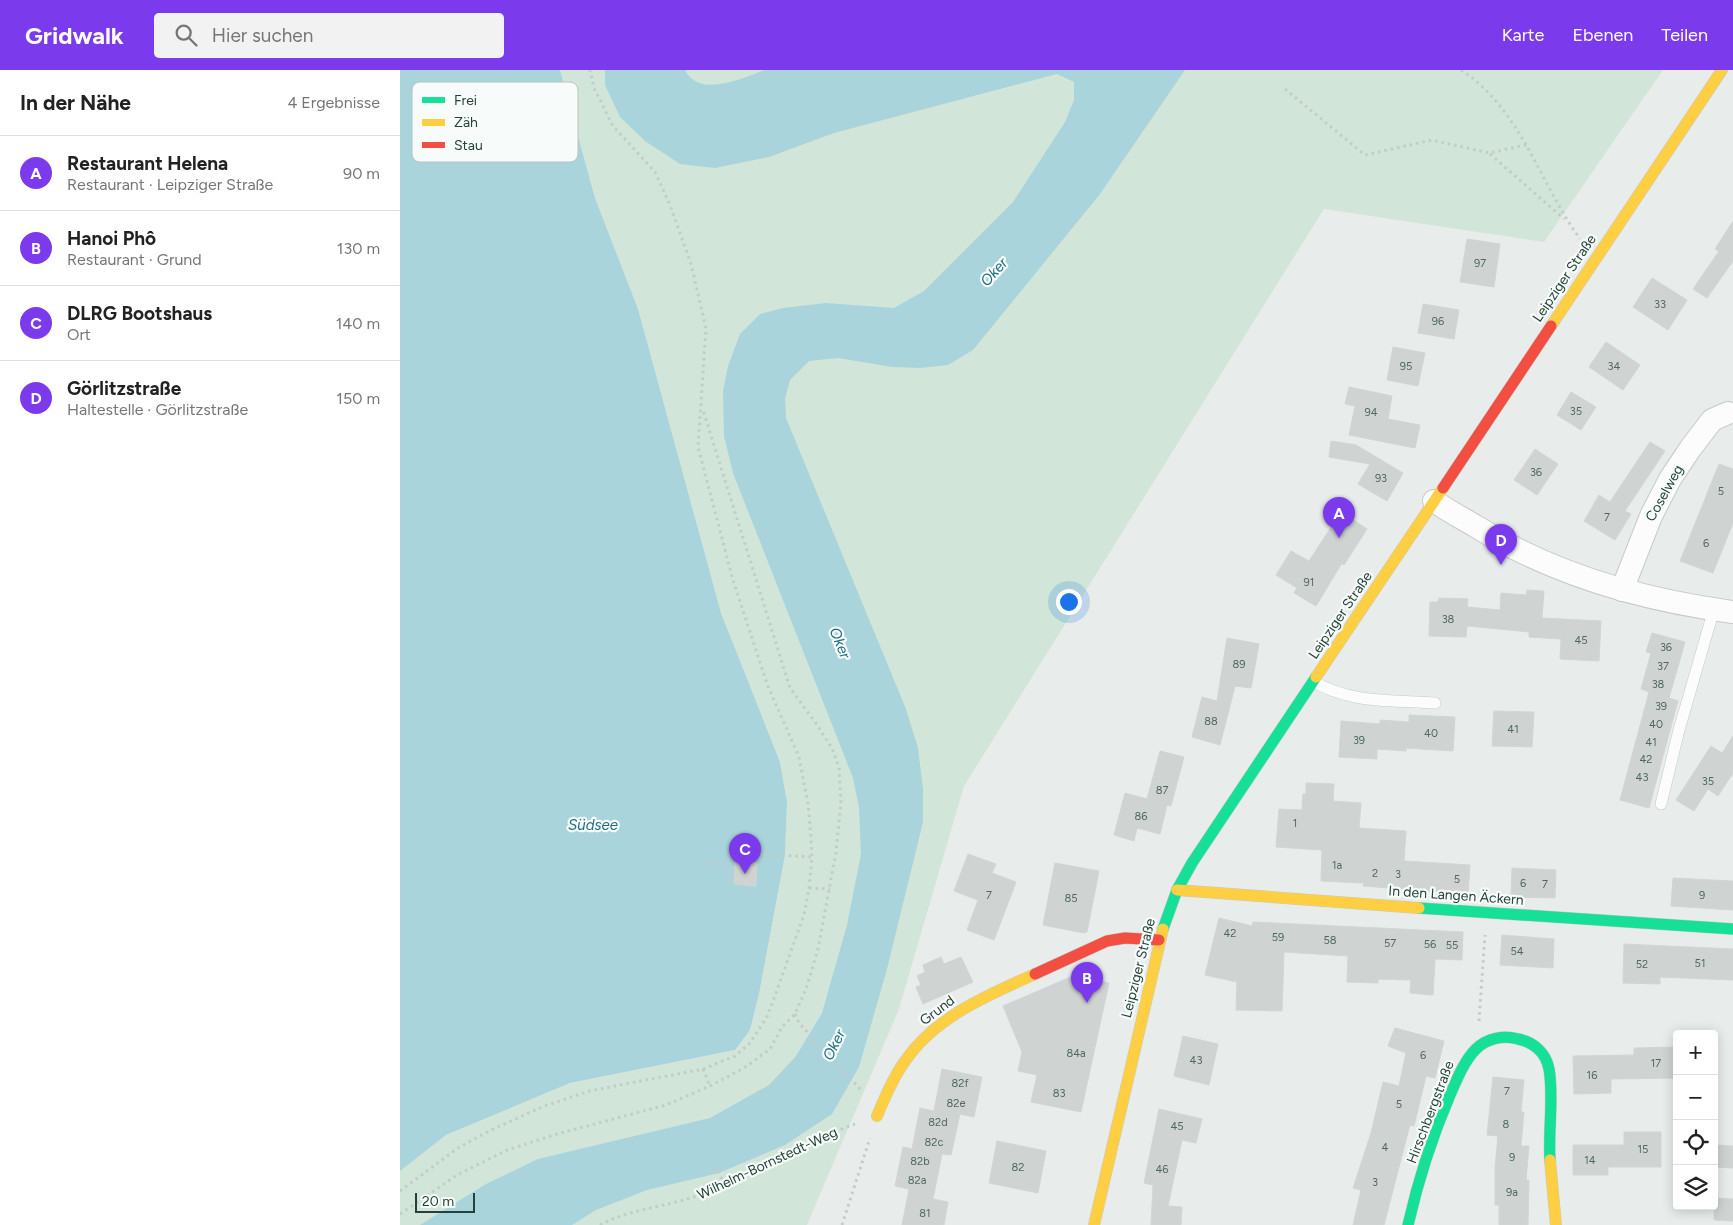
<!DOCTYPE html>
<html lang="de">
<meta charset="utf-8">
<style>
:root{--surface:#fff;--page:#f2f2f2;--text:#222;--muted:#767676;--line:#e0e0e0;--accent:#7c3aed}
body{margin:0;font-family:Figtree,sans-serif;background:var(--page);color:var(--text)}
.controls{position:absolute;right:15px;bottom:15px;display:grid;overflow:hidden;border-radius:5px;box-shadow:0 2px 12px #0003}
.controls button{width:45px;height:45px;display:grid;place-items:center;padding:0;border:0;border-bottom:1px solid var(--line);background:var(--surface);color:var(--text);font:25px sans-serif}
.scale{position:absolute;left:15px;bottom:12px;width:60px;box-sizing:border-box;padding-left:5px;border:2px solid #24423a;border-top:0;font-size:14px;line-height:18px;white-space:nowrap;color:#24423a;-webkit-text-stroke:4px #f7fbf9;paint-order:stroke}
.you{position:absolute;left:668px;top:531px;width:18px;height:18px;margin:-12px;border:4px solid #fff;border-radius:50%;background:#1a73e8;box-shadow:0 0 0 8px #1a73e833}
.badge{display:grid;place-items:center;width:32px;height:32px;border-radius:50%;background:var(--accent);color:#fff;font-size:16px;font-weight:700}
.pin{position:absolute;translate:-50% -41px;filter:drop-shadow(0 1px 2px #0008)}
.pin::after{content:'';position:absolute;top:26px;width:18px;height:15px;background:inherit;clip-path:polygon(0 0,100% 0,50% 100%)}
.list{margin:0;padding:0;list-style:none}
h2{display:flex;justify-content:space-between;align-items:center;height:65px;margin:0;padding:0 20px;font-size:21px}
h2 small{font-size:16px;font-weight:400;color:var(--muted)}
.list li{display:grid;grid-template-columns:32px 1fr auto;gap:15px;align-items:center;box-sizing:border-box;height:75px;padding:0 20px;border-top:1px solid var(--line)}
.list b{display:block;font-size:19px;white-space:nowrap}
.list p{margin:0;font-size:16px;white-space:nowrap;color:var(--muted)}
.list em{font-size:16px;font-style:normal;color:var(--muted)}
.icon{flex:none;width:28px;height:28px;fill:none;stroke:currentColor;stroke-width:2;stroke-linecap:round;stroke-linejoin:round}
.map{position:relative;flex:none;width:1333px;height:1155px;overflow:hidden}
header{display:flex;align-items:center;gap:30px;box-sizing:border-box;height:70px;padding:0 25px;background:var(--accent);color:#fff}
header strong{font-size:24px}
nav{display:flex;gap:28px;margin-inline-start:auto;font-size:18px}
.search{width:350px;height:45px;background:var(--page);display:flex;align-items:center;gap:12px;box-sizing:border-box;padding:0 18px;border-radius:5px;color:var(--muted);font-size:19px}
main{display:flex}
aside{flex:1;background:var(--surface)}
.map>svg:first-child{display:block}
.green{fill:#d1e6d8}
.water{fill:#a9d4db}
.building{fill:#cfd4d2;stroke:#d1d6d4}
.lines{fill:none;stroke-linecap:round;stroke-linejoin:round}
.lane-casing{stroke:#c5cac8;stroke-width:12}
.street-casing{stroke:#c5cac8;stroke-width:24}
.fast-casing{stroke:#c3cbc8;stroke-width:12}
.slow-casing{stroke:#c3cbc8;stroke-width:12}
.jam-casing{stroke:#c3cbc8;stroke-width:12}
.path{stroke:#c3ccca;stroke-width:3;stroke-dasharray:2.5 4;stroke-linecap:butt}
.lane{stroke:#fcfcfc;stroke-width:11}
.street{stroke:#fcfcfc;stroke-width:22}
.fast{stroke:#16e098;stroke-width:11}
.slow{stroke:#ffcf43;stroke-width:11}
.jam{stroke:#f24e42;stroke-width:11}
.labels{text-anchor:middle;stroke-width:4.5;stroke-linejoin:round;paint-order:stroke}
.number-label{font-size:11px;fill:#506761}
.street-label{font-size:14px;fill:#24423a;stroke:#f7fbf9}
.water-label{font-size:15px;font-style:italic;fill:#1c6f80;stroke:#f7fbf9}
.key{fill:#f7fbf9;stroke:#b8c4c0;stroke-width:1}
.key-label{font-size:14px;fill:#24423a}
</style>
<header>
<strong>Gridwalk</strong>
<div class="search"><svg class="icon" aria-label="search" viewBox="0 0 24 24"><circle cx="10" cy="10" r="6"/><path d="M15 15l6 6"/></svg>Hier suchen</div>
<nav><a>Karte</a><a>Ebenen</a><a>Teilen</a></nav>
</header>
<main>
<aside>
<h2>In der Nähe<small>4 Ergebnisse</small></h2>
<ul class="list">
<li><span class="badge">A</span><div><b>Restaurant Helena</b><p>Restaurant · Leipziger Straße</p></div><em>90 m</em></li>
<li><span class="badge">B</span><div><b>Hanoi Phô</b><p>Restaurant · Grund</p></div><em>130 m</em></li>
<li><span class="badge">C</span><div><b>DLRG Bootshaus</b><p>Ort</p></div><em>140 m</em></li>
<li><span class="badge">D</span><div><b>Görlitzstraße</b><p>Haltestelle · Görlitzstraße</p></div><em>150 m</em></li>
</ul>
</aside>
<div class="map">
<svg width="1333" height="1155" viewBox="0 0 1333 1155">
<rect width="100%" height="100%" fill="#e8edeb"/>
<!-- green -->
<path class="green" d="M160,0H1263L1144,172L924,139L564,716L499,939L407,1155H0V1101L46,1065L170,1013L335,980L350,960L359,924L385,785L387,732L380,692L321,543L238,239L195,128Z"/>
<!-- water -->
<g class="water">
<path d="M0,0H160L195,128L238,239L321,543L380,692L387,732L385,785L359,924L350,960L335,980L170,1013L46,1065L0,1101Z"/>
<path d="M205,0H285C299,29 343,8 365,0H785L700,124L573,280L548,295L520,298L492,297L438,288L409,291L390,310L385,329L386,348L506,639L518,678L523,719V752L487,899L459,997L432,1044L385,1075L319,1103L247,1120L196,1140L172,1155H20L86,1114L138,1089L310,1048L369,1015L396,986L422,943L447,855L461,784L459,737L453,708L333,403L324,366L323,321L328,296L340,264L360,244L383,238L426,233L494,238L524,221L613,132L665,52L674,30V12L657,4L434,63L369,87L315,98L280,94L245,71L220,47L205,15Z"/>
</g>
<!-- building -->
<g class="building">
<path d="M1333,151V191L1307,228L1293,219L1319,181L1315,179Z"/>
<path d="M1067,169L1100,174L1094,217L1060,212Z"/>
<path d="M1252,208L1287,230L1268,260L1233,237Z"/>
<path d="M1023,234L1059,240L1054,269L1018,263Z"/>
<path d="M1206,272L1240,295L1223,320L1189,297Z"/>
<path d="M993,277L1025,283L1018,316L987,310Z"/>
<path d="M949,317L992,326L988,349L1020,355L1015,378L949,365L955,336L945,334Z"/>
<path d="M1171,322L1196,337L1181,360L1157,345Z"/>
<path d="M931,371L956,375L1003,403L987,431L958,414L970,394L929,387Z"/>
<path d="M1250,372L1265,381L1225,441L1231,444L1215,470L1184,451L1199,425L1210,432Z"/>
<path d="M1135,379L1158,394L1137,425L1114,410Z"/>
<path d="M1319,394L1333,399V453L1313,503L1280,491Z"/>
<path d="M941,442L967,459L944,495L942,493L916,536L894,523L897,518L876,505L891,481L909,491Z"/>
<path d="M1127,520L1144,521L1142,548L1201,551L1199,591L1160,589L1161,569L1129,567V562L1067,556L1066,567L1029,566L1030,532H1038L1039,528L1068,529L1067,537L1100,540L1101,523L1126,525Z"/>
<path d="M1252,563L1285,572L1269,628L1278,631L1249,738L1220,730L1249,622L1241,619L1251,583L1246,582Z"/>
<path d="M827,568L859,574L851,618L835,616L820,675L792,667L802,627L817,631Z"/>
<path d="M1094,641L1134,642L1132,677L1092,676Z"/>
<path d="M1009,645L1055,647L1053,681L1006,678V681L977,679V689L939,687L941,651L980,654V650L1009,652Z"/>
<path d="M1333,666V703L1318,726L1308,719L1294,741L1276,730L1311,676L1322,683Z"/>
<path d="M760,681L784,687L771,736L767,735L760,764L737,758L734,771L714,765L725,723L747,729Z"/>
<path d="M906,713L934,714L933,731L961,733L959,758L1006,761L1004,791L1070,795L1068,824L963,816L964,813L921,811L922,780L876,777L879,739L902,740L903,724H906Z"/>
<path d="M568,784L596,794L592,803L616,812L594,870L567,860L578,830L554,821Z"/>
<path d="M335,792L357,793L356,816L334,814Z"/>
<path d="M655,793L699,801L687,862L684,863L643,855Z"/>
<path d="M1112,798L1156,800L1155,828L1111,827Z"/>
<path d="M1273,808L1333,811V840L1271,836Z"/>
<path d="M819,848L852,856L853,852L1063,862L1062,890L1035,889L1033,925L1010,923L1011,910L978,909V913L947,912L948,886L884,882L882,941L836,940L837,912L805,905Z"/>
<path d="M1102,865L1154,869L1153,898L1100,895Z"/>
<path d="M1224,874L1333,879V910L1260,907V914L1223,913Z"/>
<path d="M541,887L544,894L561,887L573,912L523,934L516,917L521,915L517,906L525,902L523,895Z"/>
<path d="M675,905L709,913L681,1042L631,1032L637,1005L618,1001L622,982L603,936Z"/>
<path d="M995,958L1044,971L1035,1008L1026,1006L1014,1056L1010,1055L984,1155H953L961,1120L953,1118L971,1063L983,1012L999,1016L1006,983L988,976Z"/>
<path d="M783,966L818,974L809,1015L774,1006Z"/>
<path d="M1277,977V1008L1211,1009V1023L1174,1024L1173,986L1234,985V978Z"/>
<path d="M542,999L582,1007L574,1047L560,1044L551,1085L542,1084L533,1129L548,1132L544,1155H502L509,1119L495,1116L503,1077L512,1079L520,1038L534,1041Z"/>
<path d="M1093,1007L1124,1010L1121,1042H1124L1121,1076H1129L1126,1110H1129L1128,1155H1099V1135H1095V1098L1098,1066L1087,1065Z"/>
<path d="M759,1039L802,1049L796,1073L782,1070L768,1136L782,1137L781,1155H751L753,1115L744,1113Z"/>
<path d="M1224,1062H1261V1097H1208V1105H1173V1075H1224Z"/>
<path d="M597,1071L646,1081L638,1123L589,1113Z"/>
<path d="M1315,1075L1333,1076V1098L1314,1097Z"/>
<path d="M1314,1128L1333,1129V1151L1314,1150Z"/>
</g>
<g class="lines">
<!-- lane casing -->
<g class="lane-casing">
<g id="lane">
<path d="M913,611C950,634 994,630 1035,633"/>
<path d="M1261,734L1279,660L1314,539"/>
</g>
</g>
<!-- street casing -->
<g class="street-casing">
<g id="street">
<path d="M1034,431C1048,441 1062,448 1077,457C1154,505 1243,530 1333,542"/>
<path d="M1222,520L1251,446L1270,409L1290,379L1312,350L1328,343"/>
</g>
</g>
<!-- fast casing -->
<g class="fast-casing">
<g id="fast">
<path d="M1019,838L1333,859"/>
<path d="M763,859L777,820L792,793L916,607"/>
<path d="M1008,1155C1018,1111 1032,1067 1050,1025C1057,1009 1064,991 1076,979C1087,968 1104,965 1118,969C1134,972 1146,983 1149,999C1154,1026 1148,1061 1150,1090"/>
</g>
</g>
<!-- slow casing -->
<g class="slow-casing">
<g id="slow">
<path d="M1151,256L1322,0"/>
<path d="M916,607L1043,418"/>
<path d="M777,820L1019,838"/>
<path d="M477,1046C485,1027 493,1008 505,991C535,947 588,925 635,904"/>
<path d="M1150,1090L1156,1155"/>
<path d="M694,1155L763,859"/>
</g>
</g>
<!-- jam casing -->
<g class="jam-casing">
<g id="jam">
<path d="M1043,418L1151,256"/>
<path d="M635,904L707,871L725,868L759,870"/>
</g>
</g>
<!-- path -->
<g class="path">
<path d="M1061,0C1121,39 1140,114 1180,169"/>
<path d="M885,19L965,85L1032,70L1089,83L1126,75"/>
<path d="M1090,84L1164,149"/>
<path d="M303,793L329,795"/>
<path d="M328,814L330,782L412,787"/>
<path d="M409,818L430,819"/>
<path d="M395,944L399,953L462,1021"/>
<path d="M1079,951L1085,865"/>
<path d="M303,999L310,1016"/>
<path d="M318,1101L325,1115"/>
<path d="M310,1103L325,1099"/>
<path d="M0,1121L58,1078L89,1061L142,1037L189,1021L303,999L335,986L350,973L368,945L404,845L409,818L412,787L411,767L408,734L399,687L367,614L333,510L298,377L306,258L291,194L270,135L255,102L213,56L194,18L190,0"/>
<path d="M0,1144L57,1105L107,1080L157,1064L266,1035L310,1016L344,998L370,979L382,957L395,944L406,919L418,879L436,782L441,733L439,697L432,678L415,652L390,618L303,340"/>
<path d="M200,1155C231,1138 269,1137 302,1124C323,1116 341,1105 360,1095C391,1080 423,1066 455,1054"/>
<path d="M442,1155L470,1068"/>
</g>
<!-- lane -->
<use href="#lane" class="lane"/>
<!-- street -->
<use href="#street" class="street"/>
<!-- fast -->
<use href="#fast" class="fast"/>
<!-- slow -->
<use href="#slow" class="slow"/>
<!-- jam -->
<use href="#jam" class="jam"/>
</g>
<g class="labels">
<!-- number labels -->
<g class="number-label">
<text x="1080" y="197">97</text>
<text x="1260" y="238">33</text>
<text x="1038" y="255">96</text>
<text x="1006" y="300">95</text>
<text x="1214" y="300">34</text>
<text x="1176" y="345">35</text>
<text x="971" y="346">94</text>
<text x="1136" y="406">36</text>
<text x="981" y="412">93</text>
<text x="1321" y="425">5</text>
<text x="1207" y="451">7</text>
<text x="1306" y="477">6</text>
<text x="909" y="516">91</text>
<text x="1048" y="553">38</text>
<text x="1181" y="574">45</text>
<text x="1266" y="581">36</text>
<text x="839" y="598">89</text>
<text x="1263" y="600">37</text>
<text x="1258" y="618">38</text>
<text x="1261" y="640">39</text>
<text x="811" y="655">88</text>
<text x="1256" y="658">40</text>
<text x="1113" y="663">41</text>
<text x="1031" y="667">40</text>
<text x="959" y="674">39</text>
<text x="1251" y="676">41</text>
<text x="1246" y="693">42</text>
<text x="1242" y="711">43</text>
<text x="1308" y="715">35</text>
<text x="762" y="724">87</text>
<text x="741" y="750">86</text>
<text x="895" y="757">1</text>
<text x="937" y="799">1a</text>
<text x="975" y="807">2</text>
<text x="998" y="808">3</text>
<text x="1057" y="813">5</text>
<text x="1123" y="817">6</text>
<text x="1145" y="818">7</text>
<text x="589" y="829">7</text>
<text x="1302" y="829">9</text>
<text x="671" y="832">85</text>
<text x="830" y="867">42</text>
<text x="878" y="871">59</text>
<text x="930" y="874">58</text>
<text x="990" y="877">57</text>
<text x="1030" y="878">56</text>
<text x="1052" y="879">55</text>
<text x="1117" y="885">54</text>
<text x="1300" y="897">51</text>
<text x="1242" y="898">52</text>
<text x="676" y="987">84a</text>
<text x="1023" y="989">6</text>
<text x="796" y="994">43</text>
<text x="1256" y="997">17</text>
<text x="1192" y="1009">16</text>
<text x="560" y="1017">82f</text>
<text x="1107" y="1025">7</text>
<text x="659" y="1027">83</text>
<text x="556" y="1037">82e</text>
<text x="999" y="1038">5</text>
<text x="538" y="1056">82d</text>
<text x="1106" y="1058">8</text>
<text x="777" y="1060">45</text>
<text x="534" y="1076">82c</text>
<text x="985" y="1081">4</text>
<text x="1243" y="1083">15</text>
<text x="1112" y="1091">9</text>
<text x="1190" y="1094">14</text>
<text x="520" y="1095">82b</text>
<text x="618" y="1101">82</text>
<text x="762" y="1103">46</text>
<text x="517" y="1114">82a</text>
<text x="975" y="1116">3</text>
<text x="1112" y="1126">9a</text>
<text x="525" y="1147">81</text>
</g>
<!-- street labels -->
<g class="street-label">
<text transform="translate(1164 208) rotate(-56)" y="5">Leipziger Straße</text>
<text transform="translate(1264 423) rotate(-61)" y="5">Coselweg</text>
<text transform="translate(940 545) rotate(-56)" y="5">Leipziger Straße</text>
<text transform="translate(1056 825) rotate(4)" y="5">In den Langen Äckern</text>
<text transform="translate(738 898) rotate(-76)" y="5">Leipziger Straße</text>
<text transform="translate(537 940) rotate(-37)" y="5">Grund</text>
<text transform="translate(1030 1042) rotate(-69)" y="5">Hirschbergstraße</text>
<text transform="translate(367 1093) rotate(-25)" y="5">Wilhelm-Bornstedt-Weg</text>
</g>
<!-- water labels -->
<g class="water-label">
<text transform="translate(594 202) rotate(-48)" y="5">Oker</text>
<text transform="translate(440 573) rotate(68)" y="5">Oker</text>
<text x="193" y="760">Südsee</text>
<text transform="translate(434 975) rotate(-64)" y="5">Oker</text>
</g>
</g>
<!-- legend -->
<rect x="12" y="12" width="166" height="80" rx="8" class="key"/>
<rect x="22" y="27" width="23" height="6" fill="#16e098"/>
<rect x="22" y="49" width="23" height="7" fill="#ffcf43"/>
<rect x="22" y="72" width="23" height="6" fill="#f24e42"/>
<g class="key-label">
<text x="54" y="35">Frei</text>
<text x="54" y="57">Zäh</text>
<text x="54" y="80">Stau</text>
</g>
</svg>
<div class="controls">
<button>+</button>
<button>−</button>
<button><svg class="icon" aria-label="locate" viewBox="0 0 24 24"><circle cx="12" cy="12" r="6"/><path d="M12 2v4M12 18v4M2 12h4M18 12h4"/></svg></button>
<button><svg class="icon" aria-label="layers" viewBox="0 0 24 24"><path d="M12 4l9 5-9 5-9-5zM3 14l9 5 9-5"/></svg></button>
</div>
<div class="scale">20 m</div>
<div class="you"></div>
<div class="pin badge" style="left:939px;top:468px">A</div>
<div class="pin badge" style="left:687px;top:933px">B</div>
<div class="pin badge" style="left:345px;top:804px">C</div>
<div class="pin badge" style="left:1101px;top:495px">D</div>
</div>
</main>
